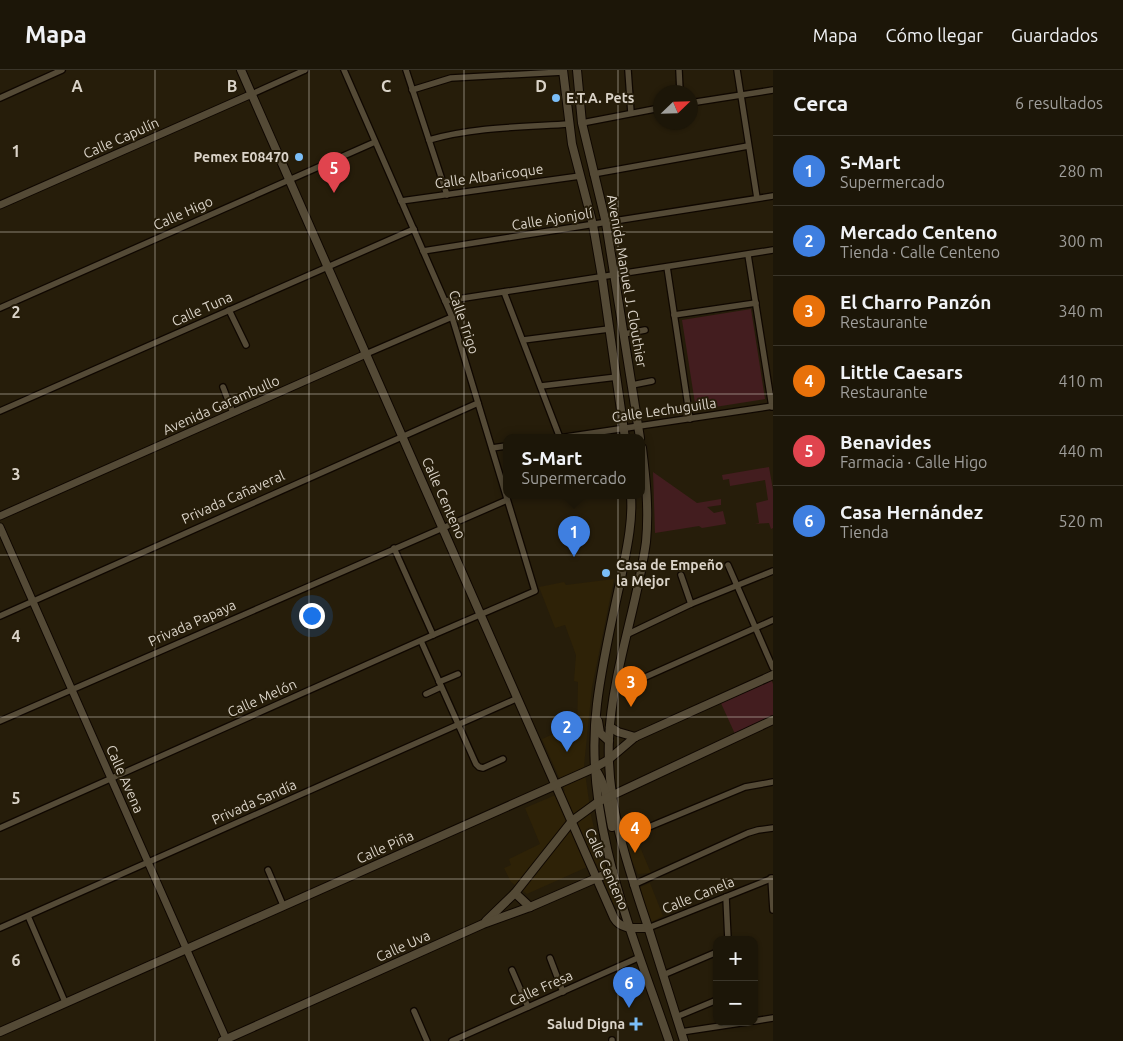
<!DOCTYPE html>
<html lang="es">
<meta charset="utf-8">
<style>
:root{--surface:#1c1608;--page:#292316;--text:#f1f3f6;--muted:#a09f9c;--line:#3a3529;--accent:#ea580c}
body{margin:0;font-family:Ubuntu,sans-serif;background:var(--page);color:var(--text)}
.controls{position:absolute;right:15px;bottom:15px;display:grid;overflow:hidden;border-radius:10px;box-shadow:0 1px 4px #0004}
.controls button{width:45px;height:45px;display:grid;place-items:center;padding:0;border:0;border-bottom:1px solid var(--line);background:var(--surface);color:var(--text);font:25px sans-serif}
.compass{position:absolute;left:653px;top:15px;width:45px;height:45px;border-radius:50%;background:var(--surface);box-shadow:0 1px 4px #0004;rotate:67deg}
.you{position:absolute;left:311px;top:545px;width:18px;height:18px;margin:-12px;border:4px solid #fff;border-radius:50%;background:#1a73e8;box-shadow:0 0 0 8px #1a73e833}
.badge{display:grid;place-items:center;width:32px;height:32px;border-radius:50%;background:var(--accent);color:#fff;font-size:16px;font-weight:700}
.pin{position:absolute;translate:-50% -41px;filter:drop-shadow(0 1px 2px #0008)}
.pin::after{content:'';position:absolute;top:26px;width:18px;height:15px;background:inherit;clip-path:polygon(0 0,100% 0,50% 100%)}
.popup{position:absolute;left:503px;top:364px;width:142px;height:65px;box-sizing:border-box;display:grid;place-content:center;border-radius:10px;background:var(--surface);filter:drop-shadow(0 1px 4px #0005);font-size:16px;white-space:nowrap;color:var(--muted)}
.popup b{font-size:19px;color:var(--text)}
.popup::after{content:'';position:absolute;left:50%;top:100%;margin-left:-10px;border:10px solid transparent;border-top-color:var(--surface)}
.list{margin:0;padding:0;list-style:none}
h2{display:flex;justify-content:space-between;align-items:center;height:65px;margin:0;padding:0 20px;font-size:21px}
h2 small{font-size:16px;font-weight:400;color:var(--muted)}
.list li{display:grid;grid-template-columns:32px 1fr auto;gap:15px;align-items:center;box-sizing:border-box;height:70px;padding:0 20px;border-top:1px solid var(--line)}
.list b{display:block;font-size:19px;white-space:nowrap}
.list p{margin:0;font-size:16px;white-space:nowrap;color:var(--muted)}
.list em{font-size:16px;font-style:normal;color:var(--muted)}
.map{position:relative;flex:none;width:773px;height:971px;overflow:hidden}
header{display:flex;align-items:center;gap:30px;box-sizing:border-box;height:70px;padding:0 25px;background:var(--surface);border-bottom:1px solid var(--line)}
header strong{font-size:24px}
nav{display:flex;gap:28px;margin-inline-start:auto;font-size:18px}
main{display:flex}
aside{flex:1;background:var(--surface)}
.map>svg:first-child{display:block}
.built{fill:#2e2207}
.green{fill:#431d1f}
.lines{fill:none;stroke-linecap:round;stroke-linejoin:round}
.minor-casing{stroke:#0f0700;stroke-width:8}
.tertiary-casing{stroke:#0f0700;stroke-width:9}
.secondary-casing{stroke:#0f0700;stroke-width:10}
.minor{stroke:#544a36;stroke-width:5.5}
.tertiary{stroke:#544a36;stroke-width:7}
.secondary{stroke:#544a36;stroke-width:8}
.grid{fill:none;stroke:#dad3c8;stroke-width:1;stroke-opacity:0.55}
.poi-dot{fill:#7bbef8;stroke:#261d0a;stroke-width:2}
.labels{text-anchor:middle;stroke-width:4;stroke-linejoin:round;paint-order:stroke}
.poi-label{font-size:14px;font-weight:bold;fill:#dad3c8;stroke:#261d0a;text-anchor:start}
.street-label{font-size:14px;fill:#dad3c8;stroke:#261d0a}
.grid-label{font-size:16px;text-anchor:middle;font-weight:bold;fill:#dad3c8;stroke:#261d0a;stroke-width:4;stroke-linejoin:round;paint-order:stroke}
</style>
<header>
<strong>Mapa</strong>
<nav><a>Mapa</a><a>Cómo llegar</a><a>Guardados</a></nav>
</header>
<main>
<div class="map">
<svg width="773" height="971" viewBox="0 0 773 971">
<rect width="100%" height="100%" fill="#261d0a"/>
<!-- built -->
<g class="built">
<path d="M614,509L592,617L584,696L591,745L598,775L617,834L614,835L596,793L527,824L511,812L504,798L511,795L509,789L540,774L525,738L565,721L542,669L569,657L577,668L578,612L574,611L576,585L565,555L555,558L539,517L564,512L566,515Z"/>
<path d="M637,770L651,803L638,804L626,778L628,773Z"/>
<path d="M650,813L663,846L650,853L638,818Z"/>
</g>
<!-- green -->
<g class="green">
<path d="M751,239L765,329L696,340L682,250Z"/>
<path d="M769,397L773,420V458L771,459L769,453L755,454L759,453L756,433L768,430L765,410L730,416L729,409L723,410L722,405Z"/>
<path d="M653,402L697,433L721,429V435L707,437L714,443L723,441L726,454L702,458L699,456L655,463Z"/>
<path d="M771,609L773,614V647L735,664L720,631Z"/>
</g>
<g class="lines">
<!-- minor casing -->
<g class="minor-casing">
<g id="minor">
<path d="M406,0L447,125"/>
<path d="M628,0L631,43"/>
<path d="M679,0L680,22"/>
<path d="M737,0L757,128"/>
<path d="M412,20L451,8L563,2"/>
<path d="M252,24L305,0"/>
<path d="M0,28L62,0"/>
<path d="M690,33L773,20"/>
<path d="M582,53L660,38"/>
<path d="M429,70C474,57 522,57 569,54"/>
<path d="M593,104L748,76"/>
<path d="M401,131L580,106"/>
<path d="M423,181L773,126"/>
<path d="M748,185L772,337"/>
<path d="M667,197L690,349"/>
<path d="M504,222L560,368"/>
<path d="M445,231L773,180"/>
<path d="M0,238L375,72"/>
<path d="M229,240L246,275"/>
<path d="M674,245L756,233"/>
<path d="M624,264L645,260"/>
<path d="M523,270L609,259"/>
<path d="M366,284L452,247"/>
<path d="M632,315L652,311"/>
<path d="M541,316L617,307"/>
<path d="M223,317L233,343"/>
<path d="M0,341L414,159"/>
<path d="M559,368L773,336"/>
<path d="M492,378L506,376"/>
<path d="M394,478L433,565"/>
<path d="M728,495L773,598"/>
<path d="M681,505L691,534"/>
<path d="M0,546L478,333"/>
<path d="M626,565L691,534L773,501"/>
<path d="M421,571L476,694L479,697L483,698L503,689"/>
<path d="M439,612L458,604"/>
<path d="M614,621L773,550"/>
<path d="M426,624L441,617"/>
<path d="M0,651L507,430"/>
<path d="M0,758L433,565L535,521L452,247L344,0"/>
<path d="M620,769L745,717L773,712"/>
<path d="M268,800L283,835"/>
<path d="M771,808L773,840"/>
<path d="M633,815L748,763L758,760L773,758"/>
<path d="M726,827L728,870"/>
<path d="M28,846L65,932"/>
<path d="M0,858L518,628"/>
<path d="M648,858L773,808"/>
<path d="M550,888L563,922"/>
<path d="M512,900L528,937"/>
<path d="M663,905L717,882"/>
<path d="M414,941L427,971"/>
<path d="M676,947L717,930"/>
<path d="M754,951L773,948"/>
<path d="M681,962L747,952"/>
<path d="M612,970V971"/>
<path d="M452,971L640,887"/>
</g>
</g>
<!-- tertiary casing -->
<g class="tertiary-casing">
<g id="tertiary">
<path d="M0,135L252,24"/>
<path d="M0,446L366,284"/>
<path d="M0,457L227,971"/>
</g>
</g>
<!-- secondary casing -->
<g class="secondary-casing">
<g id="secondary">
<path d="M241,0L614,848C621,860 635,858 648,858"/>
<path d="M563,0L572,74L593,155L602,207L625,368"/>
<path d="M577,0L582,53L606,153L640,368"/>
<path d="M642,378C646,410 649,440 646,472C637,538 612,602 609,669C606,735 628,797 649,860C661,897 672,934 684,971"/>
<path d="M631,426C633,453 626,482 621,508C612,550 602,592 597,634C582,749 633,865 669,971"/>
<path d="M598,651L600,663L609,671"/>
<path d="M610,657L618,662L635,667"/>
<path d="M595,699C607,715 608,738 612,757"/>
<path d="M515,823L530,837"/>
<path d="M486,851L515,823L572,751L598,732L773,650"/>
<path d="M0,962L594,698L608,690L635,667L773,605"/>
<path d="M222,971L483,854L530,837L613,801"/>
</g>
</g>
<!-- minor -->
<use href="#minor" class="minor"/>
<!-- tertiary -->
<use href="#tertiary" class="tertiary"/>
<!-- secondary -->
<use href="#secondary" class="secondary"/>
</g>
<!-- grid -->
<path class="grid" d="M155,0V971M309,0V971M464,0V971M618,0V971M0,162H773M0,324H773M0,485H773M0,647H773M0,809H773"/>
<!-- markers -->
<g class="poi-dot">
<circle cx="556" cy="28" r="5"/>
<circle cx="299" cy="87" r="5"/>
<circle cx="606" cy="503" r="5"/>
<path d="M633.5 946.5h5v5h5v5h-5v5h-5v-5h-5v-5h5z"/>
</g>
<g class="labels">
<!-- poi labels -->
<g class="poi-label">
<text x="566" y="33">E.T.A. Pets</text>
<text x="289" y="92" text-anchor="end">Pemex E08470</text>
<text x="616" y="500">Casa de Empeño<tspan x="616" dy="16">la Mejor</tspan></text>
<text x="625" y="959" text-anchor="end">Salud Digna</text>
</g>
<!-- street labels -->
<g class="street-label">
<text transform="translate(121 68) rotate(-24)" y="5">Calle Capulín</text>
<text transform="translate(489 106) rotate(-8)" y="5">Calle Albaricoque</text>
<text transform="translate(183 143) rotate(-24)" y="5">Calle Higo</text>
<text transform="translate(552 149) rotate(-9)" y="5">Calle Ajonjolí</text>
<text transform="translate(627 211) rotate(80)" y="5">Avenida Manuel J. Clouthier</text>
<text transform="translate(202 239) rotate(-24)" y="5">Calle Tuna</text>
<text transform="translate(464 252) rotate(71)" y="5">Calle Trigo</text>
<text transform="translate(221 335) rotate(-24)" y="5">Avenida Garambullo</text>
<text transform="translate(664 340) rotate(-8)" y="5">Calle Lechuguilla</text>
<text transform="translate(233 427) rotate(-24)" y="5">Privada Cañaveral</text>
<text transform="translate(444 428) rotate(66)" y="5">Calle Centeno</text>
<text transform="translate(192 553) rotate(-24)" y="5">Privada Papaya</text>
<text transform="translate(262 628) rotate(-24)" y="5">Calle Melón</text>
<text transform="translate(125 709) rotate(66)" y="5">Calle Avena</text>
<text transform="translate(254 732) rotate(-24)" y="5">Privada Sandía</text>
<text transform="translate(385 777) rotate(-24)" y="5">Calle Piña</text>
<text transform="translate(607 799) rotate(66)" y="5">Calle Centeno</text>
<text transform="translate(698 825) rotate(-22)" y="5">Calle Canela</text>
<text transform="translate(403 876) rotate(-24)" y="5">Calle Uva</text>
<text transform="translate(541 918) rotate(-24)" y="5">Calle Fresa</text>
</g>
</g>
<g class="grid-label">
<text x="77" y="22">A</text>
<text x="232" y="22">B</text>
<text x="386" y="22">C</text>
<text x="541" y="22">D</text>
<text x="16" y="87">1</text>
<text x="16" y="248">2</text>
<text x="16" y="410">3</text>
<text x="16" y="572">4</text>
<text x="16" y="734">5</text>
<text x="16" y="896">6</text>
</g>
</svg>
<div class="controls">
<button>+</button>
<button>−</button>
</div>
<svg class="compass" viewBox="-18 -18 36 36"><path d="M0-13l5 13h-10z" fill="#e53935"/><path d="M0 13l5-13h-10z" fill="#a09f9c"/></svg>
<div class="you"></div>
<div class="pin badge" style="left:574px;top:487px;background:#3f7fe0">1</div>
<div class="popup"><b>S-Mart</b>Supermercado</div>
<div class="pin badge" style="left:567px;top:682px;background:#3f7fe0">2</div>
<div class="pin badge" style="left:631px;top:637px;background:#e8710a">3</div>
<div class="pin badge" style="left:635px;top:783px;background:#e8710a">4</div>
<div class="pin badge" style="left:334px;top:123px;background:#e0444e">5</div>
<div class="pin badge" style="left:629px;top:938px;background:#3f7fe0">6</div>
</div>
<aside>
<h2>Cerca<small>6 resultados</small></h2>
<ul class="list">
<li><span class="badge" style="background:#3f7fe0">1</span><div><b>S-Mart</b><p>Supermercado</p></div><em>280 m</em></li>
<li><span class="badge" style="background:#3f7fe0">2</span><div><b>Mercado Centeno</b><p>Tienda · Calle Centeno</p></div><em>300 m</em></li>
<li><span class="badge" style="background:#e8710a">3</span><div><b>El Charro Panzón</b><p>Restaurante</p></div><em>340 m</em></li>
<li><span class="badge" style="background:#e8710a">4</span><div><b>Little Caesars</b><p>Restaurante</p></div><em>410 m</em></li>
<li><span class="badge" style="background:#e0444e">5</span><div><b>Benavides</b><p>Farmacia · Calle Higo</p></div><em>440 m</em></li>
<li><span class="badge" style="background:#3f7fe0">6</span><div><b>Casa Hernández</b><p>Tienda</p></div><em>520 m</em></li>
</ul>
</aside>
</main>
